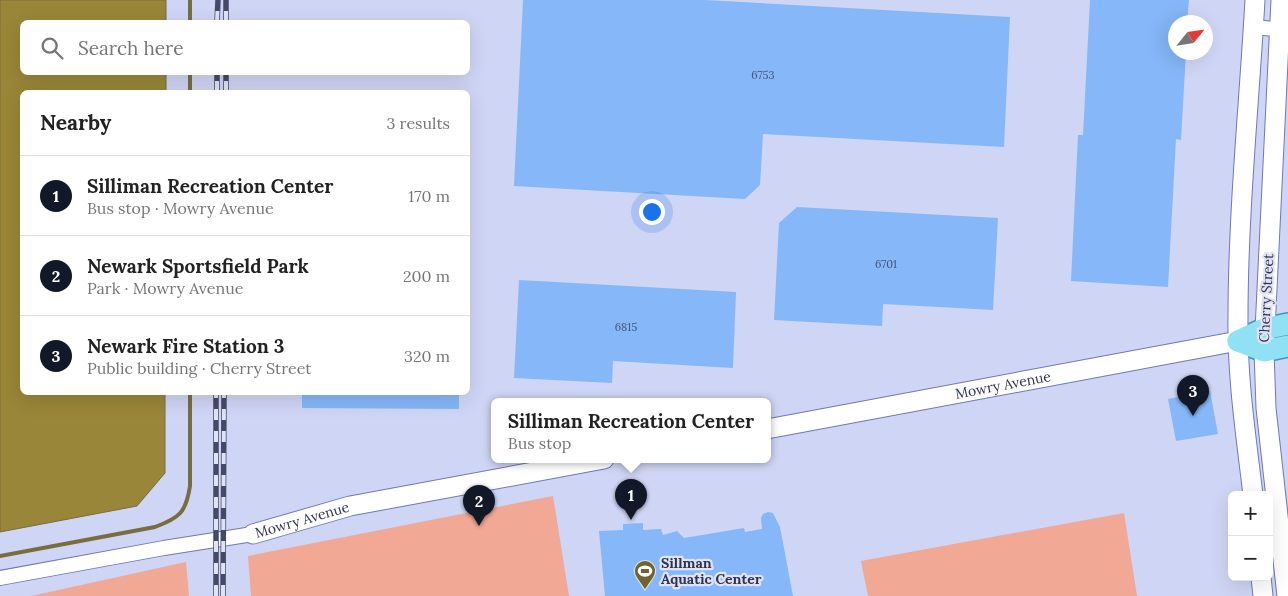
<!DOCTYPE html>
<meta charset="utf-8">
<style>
:root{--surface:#fff;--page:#f6f6f6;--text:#222;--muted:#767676;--line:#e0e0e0;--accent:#111827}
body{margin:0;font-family:Lora,serif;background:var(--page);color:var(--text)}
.controls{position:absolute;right:15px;bottom:15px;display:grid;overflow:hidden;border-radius:8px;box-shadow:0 5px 20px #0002}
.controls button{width:45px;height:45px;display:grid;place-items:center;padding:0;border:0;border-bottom:1px solid var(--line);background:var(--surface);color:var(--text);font:25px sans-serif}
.compass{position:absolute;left:1168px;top:15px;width:45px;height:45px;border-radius:50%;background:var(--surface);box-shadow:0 5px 20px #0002;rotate:60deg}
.you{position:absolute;left:651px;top:211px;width:18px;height:18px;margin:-12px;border:4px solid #fff;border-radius:50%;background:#1a73e8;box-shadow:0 0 0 8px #1a73e833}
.badge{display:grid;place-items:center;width:32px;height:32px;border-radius:50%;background:var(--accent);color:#fff;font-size:16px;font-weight:700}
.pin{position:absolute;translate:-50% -41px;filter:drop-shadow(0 1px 2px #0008)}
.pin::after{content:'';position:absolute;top:26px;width:18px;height:15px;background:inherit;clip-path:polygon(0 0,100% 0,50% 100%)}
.popup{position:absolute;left:491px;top:398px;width:280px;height:65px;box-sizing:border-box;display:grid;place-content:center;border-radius:8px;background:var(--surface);filter:drop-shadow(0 1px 4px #0005);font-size:16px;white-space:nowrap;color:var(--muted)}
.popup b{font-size:19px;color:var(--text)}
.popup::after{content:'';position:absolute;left:50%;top:100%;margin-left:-10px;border:10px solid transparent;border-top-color:var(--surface)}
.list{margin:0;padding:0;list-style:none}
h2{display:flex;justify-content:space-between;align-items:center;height:65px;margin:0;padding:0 20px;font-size:21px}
h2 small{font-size:16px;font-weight:400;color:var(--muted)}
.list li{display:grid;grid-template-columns:32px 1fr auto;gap:15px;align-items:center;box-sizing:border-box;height:80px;padding:0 20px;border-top:1px solid var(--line)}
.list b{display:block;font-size:19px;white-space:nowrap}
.list p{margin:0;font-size:16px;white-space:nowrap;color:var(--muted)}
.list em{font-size:16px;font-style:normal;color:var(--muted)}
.icon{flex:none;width:28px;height:28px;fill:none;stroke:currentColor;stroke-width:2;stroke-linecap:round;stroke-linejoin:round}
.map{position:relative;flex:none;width:1288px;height:596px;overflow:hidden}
.search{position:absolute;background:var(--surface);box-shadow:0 5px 20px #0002;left:20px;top:20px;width:450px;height:55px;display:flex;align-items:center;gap:12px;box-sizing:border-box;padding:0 18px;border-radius:8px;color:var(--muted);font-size:19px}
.panel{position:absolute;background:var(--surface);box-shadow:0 5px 20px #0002;left:20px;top:90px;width:450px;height:305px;border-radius:8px}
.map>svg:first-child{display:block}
.green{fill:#f1a894}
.water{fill:#998638;stroke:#796d40}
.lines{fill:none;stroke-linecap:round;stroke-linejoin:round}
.stream{stroke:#796d40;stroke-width:4}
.building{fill:#86b7f8}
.minor-casing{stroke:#6d78be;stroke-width:16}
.secondary-casing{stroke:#6d78be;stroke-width:21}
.primary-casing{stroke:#3f97b6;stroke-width:24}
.minor{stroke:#fff;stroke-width:14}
.secondary{stroke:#fff;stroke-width:19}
.primary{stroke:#91e1f4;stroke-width:21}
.rail-casing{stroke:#444968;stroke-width:5.5}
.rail{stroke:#e0e3f3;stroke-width:4;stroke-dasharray:11;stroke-linecap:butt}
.labels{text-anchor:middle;stroke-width:4.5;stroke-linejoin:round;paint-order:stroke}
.number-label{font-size:11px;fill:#44547b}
.street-label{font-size:14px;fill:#2e3351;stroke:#e0e3f3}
.poi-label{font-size:14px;font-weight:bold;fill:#2e3351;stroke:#e0e3f3;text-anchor:start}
</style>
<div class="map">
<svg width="1288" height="596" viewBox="0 0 1288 596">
<rect width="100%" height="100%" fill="#cfd5f4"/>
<!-- green -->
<g class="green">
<path d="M553,496L569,596H251L248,556Z"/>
<path d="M1124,513L1137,596H868L861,561Z"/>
<path d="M186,562L189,596H31Z"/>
</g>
<!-- water -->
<path class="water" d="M0,0H166V22H22V72L166,73V92H22V392L165,393V473L137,506L0,532Z"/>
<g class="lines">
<!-- stream -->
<g class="stream">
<path d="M190,0V22"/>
<path d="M190,72V92"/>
<path d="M0,556L155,527C179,518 186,513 190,486V392"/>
</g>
</g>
<!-- building -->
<g class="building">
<path d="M523,0H705L1010,17L1004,147L763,134L760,185L745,199L514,186Z"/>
<path d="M1090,0H1189L1187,22H1176V52H1186L1181,140L1176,139L1168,287L1071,281L1078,135H1083Z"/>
<path d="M797,207L998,218L993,310L883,304L882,326L774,320L779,223Z"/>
<path d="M519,280L736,292L733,368L613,361L612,383L514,378Z"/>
<path d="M1210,391L1218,434L1176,441L1168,399Z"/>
<path d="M302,392H459V409L302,408Z"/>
<path d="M768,512L773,513L780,527L793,596H605L599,531L623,530V524L643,523V530L661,529L663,535L677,531L684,538L744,528L745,532L762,529L761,518L763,514Z"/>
</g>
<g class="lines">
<!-- minor casing -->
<g class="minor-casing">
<g id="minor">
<path d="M1253,27L1287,30"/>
<path d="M0,578L164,548L253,534"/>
</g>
</g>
<!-- secondary casing -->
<g class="secondary-casing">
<g id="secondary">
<path d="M1281,0L1264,351L1266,408L1287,596"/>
<path id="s1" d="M767,429L1238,341"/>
<path d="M1253,495C1246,436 1237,377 1238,318C1238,212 1249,106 1255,0"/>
<path id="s2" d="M253,534L350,506L604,459"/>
<path d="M1261,577L1263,596"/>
</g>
</g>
<!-- primary casing -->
<g class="primary-casing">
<g id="primary">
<path d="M1238,341L1264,329L1288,324"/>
<path d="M1238,341L1264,351L1288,346"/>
</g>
</g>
<!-- minor -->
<use href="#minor" class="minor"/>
<!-- secondary -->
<use href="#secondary" class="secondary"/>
<!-- primary -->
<use href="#primary" class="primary"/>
<!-- rail casing -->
<g class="rail-casing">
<g id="rail">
<path d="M217,22L218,0"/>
<path d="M226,22V0"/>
<path d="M217,92V72"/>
<path d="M226,92V72"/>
<path d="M216,596V392"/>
<path d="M223,596L224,392"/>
</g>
</g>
<!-- rail -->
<use href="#rail" class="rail"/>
</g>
<!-- icons -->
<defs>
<g id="stadium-pin" transform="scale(1.125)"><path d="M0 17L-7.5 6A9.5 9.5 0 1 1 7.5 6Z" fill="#706330" stroke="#e0e3f3"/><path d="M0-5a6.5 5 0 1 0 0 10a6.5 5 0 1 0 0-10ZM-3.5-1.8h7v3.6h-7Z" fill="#fff"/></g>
</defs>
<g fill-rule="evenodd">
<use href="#stadium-pin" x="645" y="571"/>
</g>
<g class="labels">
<!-- number labels -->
<g class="number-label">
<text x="763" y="79">6753</text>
<text x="886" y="268">6701</text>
<text x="626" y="331">6815</text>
</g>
<!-- street labels -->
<g class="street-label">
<text transform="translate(1266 298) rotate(-87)" y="5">Cherry Street</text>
<text dy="5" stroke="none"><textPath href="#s1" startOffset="240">Mowry Avenue</textPath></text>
<text dy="5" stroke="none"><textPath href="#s2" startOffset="51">Mowry Avenue</textPath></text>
</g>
<!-- poi labels -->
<g class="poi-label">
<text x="661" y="568">Sillman<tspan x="661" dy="16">Aquatic Center</tspan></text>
</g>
</g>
</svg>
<div class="controls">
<button>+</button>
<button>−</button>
</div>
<svg class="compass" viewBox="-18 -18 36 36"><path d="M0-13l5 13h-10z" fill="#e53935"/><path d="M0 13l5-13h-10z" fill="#767676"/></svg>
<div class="you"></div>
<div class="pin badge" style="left:631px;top:520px">1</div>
<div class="popup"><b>Silliman Recreation Center</b>Bus stop</div>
<div class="pin badge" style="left:479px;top:526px">2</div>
<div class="pin badge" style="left:1193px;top:416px">3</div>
<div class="search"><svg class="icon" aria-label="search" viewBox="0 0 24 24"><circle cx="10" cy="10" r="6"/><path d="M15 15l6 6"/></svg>Search here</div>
<section class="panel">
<h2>Nearby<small>3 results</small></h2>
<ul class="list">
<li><span class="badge">1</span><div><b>Silliman Recreation Center</b><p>Bus stop · Mowry Avenue</p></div><em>170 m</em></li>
<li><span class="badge">2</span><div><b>Newark Sportsfield Park</b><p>Park · Mowry Avenue</p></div><em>200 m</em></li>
<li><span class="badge">3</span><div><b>Newark Fire Station 3</b><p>Public building · Cherry Street</p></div><em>320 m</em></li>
</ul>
</section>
</div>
